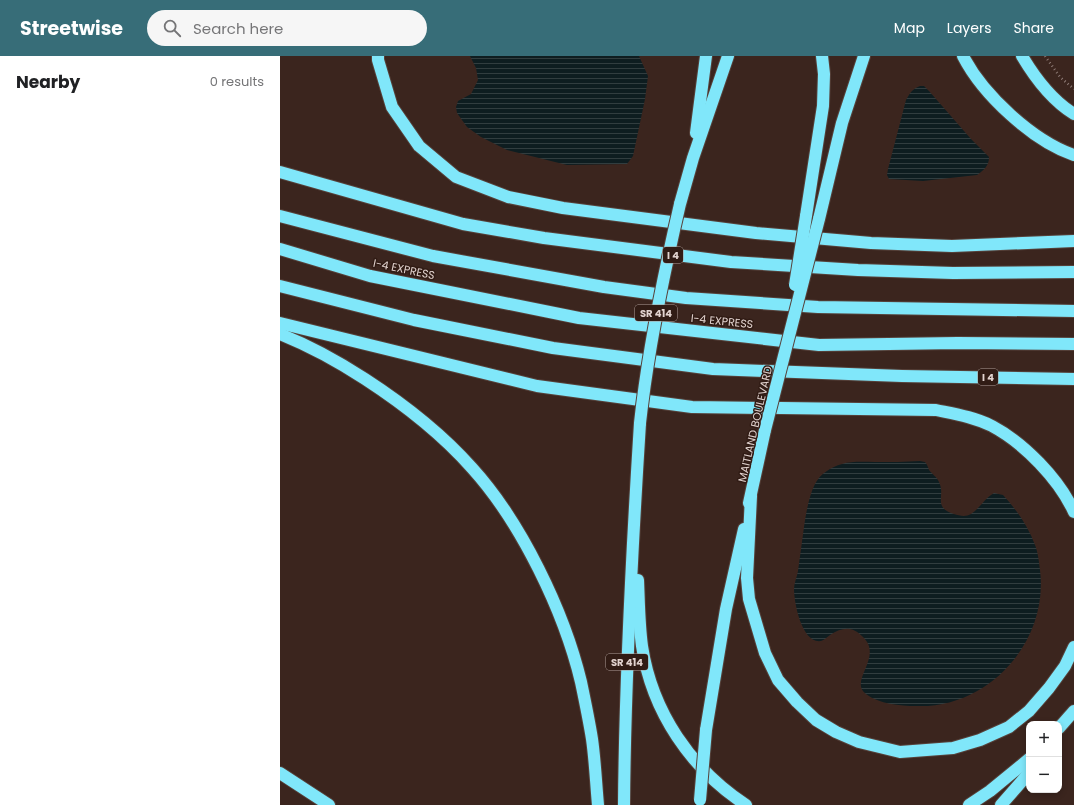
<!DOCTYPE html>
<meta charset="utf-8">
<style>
:root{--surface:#fff;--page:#f6f6f6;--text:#202124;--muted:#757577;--line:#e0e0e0;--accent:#376d78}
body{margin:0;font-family:Poppins,sans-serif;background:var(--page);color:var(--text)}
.controls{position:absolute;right:12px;bottom:12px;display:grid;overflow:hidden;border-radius:8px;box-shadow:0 2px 6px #0003}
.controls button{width:36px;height:36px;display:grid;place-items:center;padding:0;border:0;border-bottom:1px solid var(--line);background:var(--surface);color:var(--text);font:20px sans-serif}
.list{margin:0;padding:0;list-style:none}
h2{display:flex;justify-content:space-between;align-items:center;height:52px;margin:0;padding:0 16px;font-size:17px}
h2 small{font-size:13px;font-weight:400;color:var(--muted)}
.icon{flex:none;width:22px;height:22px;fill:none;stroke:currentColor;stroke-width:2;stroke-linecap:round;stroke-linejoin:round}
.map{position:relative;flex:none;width:794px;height:749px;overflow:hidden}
header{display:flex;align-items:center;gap:24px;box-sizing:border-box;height:56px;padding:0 20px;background:var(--accent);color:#fff}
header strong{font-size:19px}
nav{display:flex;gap:22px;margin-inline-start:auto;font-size:14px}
.search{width:280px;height:36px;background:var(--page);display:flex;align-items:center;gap:10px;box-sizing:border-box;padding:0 14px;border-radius:22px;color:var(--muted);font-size:15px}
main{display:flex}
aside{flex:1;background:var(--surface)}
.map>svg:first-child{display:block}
.water{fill:url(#water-rules)}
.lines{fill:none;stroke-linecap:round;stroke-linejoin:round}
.highway-casing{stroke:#56413a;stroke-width:14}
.path{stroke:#907d78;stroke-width:2.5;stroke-dasharray:1 3;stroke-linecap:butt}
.highway{stroke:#80e7fa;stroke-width:12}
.highway-bridge-casing{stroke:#56413a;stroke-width:14;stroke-linecap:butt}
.highway-bridge{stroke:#80e7fa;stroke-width:12}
.labels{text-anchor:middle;stroke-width:3;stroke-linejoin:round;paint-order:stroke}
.shield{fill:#311c15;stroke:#ad9c97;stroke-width:1}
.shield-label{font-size:10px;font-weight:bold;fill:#e2d3cf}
.street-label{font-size:11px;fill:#e2d3cf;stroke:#311c15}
</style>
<header>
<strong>Streetwise</strong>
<div class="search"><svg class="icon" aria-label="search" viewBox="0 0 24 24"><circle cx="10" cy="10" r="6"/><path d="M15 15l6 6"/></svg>Search here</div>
<nav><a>Map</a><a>Layers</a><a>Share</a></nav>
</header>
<main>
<aside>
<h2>Nearby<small>0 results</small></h2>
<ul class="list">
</ul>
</aside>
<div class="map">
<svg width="794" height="749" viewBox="0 0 794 749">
<defs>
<pattern id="water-rules" width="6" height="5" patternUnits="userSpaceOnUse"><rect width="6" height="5" fill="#0e1d20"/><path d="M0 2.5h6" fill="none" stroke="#313d3f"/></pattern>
</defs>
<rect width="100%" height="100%" fill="#3b251e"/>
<!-- water -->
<g class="water">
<path d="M190,0H359L368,20L365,43L353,100L347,108L287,109L227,94L201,81L187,71L177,57L176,51L178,45L191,38L198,24L196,12Z"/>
<path d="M640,30H644L649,35L691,83L709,101C709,110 704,114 697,119L643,125L609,123L607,119L608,113L626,44C630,37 632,33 640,30Z"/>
<path d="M640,405L645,406C647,408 648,411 649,414C652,418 657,421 659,426C666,440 652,451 674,458C680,460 686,461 691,458C700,452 705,442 714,437L723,439C736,453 748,470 755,489C758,496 759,506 760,514C769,586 708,653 636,650C620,650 599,648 586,638C568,625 604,601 583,581C572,570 563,571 550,579C547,581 544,584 541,585C522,588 514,547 514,533C514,527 517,521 518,515C520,500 522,486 524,471C526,457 529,440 535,428C540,418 551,411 562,408C572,405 584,406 595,406C610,406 625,406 640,405Z"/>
</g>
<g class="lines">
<!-- highway casing -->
<g class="highway-casing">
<g id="highway">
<path d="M98,0V4L112,51L139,90L176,121L228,141L283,152L476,177L591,187L672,190L794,185"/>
<path d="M683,0C703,39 753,85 794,99"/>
<path d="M742,0C755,22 773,45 794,58"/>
<path d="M416,77L426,0"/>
<path d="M0,116L183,168L264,182L451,206L578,214L673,217L794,216"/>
<path d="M400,148L413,102L448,0"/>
<path d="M0,160L153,200L324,231L406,242L538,251L794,255"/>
<path d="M526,160L543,50L544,18L542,0"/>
<path d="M539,163L562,67L584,0"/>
<path d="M0,193L90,220L299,262L539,289L678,287L794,288"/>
<path d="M0,230L134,264L273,292L433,313L622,320L794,323"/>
<path d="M0,267L257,330L412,351L656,354C675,358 694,361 712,370C744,387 779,423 794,456"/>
<path d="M0,278C30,290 59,306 85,323C125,349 161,377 192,412C241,466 284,555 301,626C305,645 309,664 312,683C315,704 316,727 318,749"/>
<path d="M471,440L467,522L469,543L485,597L498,624L517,646L536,664L556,676L579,686L620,696L673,692L700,684L729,671L749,655L769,632L785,610L794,591"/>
<path d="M469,447L485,374"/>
<path d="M358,524C359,546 359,568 362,590C372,656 411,713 466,749"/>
<path d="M779,672L794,655"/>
<path d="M426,674L446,553L464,473"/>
<path d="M0,717L49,749"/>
<path d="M344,749C345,621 352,494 360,367"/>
<path d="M689,749L710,735L749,703"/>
<path d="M721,749L749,717"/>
</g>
</g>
<!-- path -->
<path class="path" d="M765,0L780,21L794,33"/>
<!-- highway -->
<use href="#highway" class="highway"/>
<!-- highway-bridge casing -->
<g class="highway-bridge-casing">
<g id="highway-bridge">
<path d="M515,229L526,160"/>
<path d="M360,367C368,293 383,221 400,148"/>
<path d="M485,374L539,163"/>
<path d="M420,744L426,674"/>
</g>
</g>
<!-- highway-bridge -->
<use href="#highway-bridge" class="highway-bridge"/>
</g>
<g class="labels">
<!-- shield labels -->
<g class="shield">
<rect x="383" y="191" width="20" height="16" rx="3"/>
<rect x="355" y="249" width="42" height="16" rx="3"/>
<rect x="698" y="313" width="20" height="16" rx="3"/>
<rect x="326" y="598" width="42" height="16" rx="3"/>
</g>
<g class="shield-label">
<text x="393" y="203">I 4</text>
<text x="376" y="261">SR 414</text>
<text x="708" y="325">I 4</text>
<text x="347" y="610">SR 414</text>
</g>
<!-- street labels -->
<g class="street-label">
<text transform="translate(124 213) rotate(12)" y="4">I-4 EXPRESS</text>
<text transform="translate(442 265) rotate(6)" y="4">I-4 EXPRESS</text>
<text transform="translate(475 368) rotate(-77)" y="4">MAITLAND BOULEVARD</text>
</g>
</g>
</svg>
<div class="controls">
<button>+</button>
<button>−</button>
</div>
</div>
</main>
